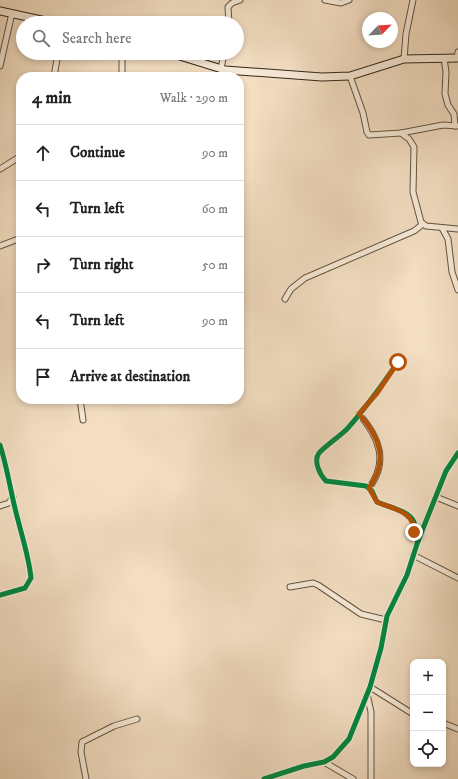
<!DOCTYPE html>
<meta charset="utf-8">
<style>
:root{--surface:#fff;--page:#f2f2f2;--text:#222;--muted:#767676;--line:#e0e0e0}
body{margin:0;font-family:"IM FELL DW Pica",serif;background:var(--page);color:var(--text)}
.controls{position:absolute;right:12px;bottom:12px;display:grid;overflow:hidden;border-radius:8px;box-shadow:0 2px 6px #0003}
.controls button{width:36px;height:36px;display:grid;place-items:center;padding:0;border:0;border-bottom:1px solid var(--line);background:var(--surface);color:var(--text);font:20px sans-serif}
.compass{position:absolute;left:362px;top:12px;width:36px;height:36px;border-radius:50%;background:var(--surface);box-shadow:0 2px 6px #0003;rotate:65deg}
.stop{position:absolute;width:12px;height:12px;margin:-9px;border:3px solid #b45309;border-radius:50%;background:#fff}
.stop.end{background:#b45309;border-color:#fff;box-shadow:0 1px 4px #0008}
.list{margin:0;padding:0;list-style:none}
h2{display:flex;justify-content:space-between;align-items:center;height:52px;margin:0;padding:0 16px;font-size:17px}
h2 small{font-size:13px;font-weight:400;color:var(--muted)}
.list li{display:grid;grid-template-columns:26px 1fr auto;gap:12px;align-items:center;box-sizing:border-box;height:56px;padding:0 16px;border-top:1px solid var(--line)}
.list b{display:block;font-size:15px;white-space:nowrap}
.list em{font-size:13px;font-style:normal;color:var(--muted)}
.icon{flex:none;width:22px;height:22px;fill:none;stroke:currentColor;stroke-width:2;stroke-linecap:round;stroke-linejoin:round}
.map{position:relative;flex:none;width:458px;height:779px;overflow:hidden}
.search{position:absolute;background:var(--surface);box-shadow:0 2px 6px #0003;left:16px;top:16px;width:228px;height:44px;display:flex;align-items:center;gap:10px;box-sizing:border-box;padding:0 14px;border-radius:22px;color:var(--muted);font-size:15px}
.panel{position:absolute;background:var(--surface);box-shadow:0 2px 6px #0003;left:16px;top:72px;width:228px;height:332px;border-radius:16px}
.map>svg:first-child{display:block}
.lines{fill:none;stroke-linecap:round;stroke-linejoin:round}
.minor-casing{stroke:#625543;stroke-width:7}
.secondary-casing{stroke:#322719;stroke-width:9}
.minor{stroke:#f7ead7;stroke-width:5}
.secondary{stroke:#f7ead7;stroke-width:7}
.cycleway-casing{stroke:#f7ead7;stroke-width:8}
.cycleway{stroke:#00873e;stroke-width:5}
.route{stroke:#b45309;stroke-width:5}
</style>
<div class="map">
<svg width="458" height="779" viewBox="0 0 458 779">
<rect width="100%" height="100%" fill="#f3dec2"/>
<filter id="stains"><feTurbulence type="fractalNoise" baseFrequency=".005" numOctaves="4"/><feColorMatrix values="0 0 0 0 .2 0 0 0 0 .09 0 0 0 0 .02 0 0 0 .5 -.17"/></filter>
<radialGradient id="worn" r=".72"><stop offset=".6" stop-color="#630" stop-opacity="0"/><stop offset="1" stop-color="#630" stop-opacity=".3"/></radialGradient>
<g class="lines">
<!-- minor casing -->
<g class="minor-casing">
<g id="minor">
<path d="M325,0L341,3L349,0"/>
<path d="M229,23L228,7L232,3L240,0"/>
<path d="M444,58L446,72L445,94L448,105L454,114L455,126"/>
<path d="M457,58L458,52"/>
<path d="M404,59L406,34L413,0"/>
<path d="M0,66L12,13"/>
<path d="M221,69L224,53"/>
<path d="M350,76L363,113L367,132L369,135L401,133L443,125L458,126"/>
<path d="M54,77L58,53"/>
<path d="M122,77V53"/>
<path d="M401,133L409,139L414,147L413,192L421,222L426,226L458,229"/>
<path d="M0,169L21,156"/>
<path d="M442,228L448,239L452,272L458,290"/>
<path d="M0,246L21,238"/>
<path d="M285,299L291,289L305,278L414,231L423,224"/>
<path d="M398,362C382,385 366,408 347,429C340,436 324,447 319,453C313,461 320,475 326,481L366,486L372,491L377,502C388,507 409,510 414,522C416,529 414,534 418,541"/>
<path d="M80,399L83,420"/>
<path d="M359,414C379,437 389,461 369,488"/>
<path d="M0,445C8,470 11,495 18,520C23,540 29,558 31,578L25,588L0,595"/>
<path d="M436,497L458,506"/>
<path d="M0,506L9,503L13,497"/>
<path d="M413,555L458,578"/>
<path d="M290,587L313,583L318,585L361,614L386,620"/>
<path d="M370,687L413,714"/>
<path d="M367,694L371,712V779"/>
<path d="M443,723L458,729"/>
<path d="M324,762L353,779"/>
<path d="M86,779L81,752L82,742L114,726L137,719"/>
<path d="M264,779L304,766L324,762L333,757L349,739L370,687L381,648L387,616L407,575L418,541L446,471L458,453"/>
</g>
</g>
<!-- secondary casing -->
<g class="secondary-casing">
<g id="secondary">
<path d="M0,11L55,23"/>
<path d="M170,53L225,70L322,77L350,76L404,59L458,58"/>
</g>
</g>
<!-- minor -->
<use href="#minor" class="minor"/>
<!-- secondary -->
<use href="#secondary" class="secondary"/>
<!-- cycleway casing -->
<g class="cycleway-casing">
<g id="cycleway">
<path d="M398,362C382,385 366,408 347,429C340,436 324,447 319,453C313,461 320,475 326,481L366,486L372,491L377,502C388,507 409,510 414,522C416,529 414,534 418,541"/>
<path d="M0,445C8,470 11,495 18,520C23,540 29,558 31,578L25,588L0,595"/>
<path d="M264,779L304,766L324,762L333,757L349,739L370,687L381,648L387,616L407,575L418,541L446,471L458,453"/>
</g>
</g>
<!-- cycleway -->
<use href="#cycleway" class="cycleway"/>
</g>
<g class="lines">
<!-- route -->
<path class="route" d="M398,362L377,393L359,414C380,437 389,461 369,488L377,502C392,509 415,511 414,532"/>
</g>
<rect width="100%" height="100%" filter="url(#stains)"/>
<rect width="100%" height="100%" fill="url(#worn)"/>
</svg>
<div class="controls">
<button>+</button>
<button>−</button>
<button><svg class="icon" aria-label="locate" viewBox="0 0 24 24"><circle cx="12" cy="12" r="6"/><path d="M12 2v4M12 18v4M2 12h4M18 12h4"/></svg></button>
</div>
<svg class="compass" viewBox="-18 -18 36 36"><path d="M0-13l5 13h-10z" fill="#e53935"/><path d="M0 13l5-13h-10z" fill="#767676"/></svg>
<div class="stop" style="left:398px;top:362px"></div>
<div class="stop end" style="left:414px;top:532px"></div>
<div class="search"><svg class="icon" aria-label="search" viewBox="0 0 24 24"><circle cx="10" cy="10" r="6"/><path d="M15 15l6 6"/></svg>Search here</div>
<section class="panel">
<h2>4 min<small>Walk · 290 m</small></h2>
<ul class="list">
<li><svg class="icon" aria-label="ahead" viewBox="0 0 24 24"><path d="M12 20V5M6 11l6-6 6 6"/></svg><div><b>Continue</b></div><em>90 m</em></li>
<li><svg class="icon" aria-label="left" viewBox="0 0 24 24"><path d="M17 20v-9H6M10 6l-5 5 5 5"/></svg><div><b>Turn left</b></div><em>60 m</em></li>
<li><svg class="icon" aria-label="right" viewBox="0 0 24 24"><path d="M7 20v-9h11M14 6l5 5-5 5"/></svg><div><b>Turn right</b></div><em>50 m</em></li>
<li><svg class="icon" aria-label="left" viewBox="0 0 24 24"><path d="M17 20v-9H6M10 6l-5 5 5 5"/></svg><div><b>Turn left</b></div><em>90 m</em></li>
<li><svg class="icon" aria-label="arrive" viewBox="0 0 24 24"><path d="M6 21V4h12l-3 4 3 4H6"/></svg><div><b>Arrive at destination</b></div></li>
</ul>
</section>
</div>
